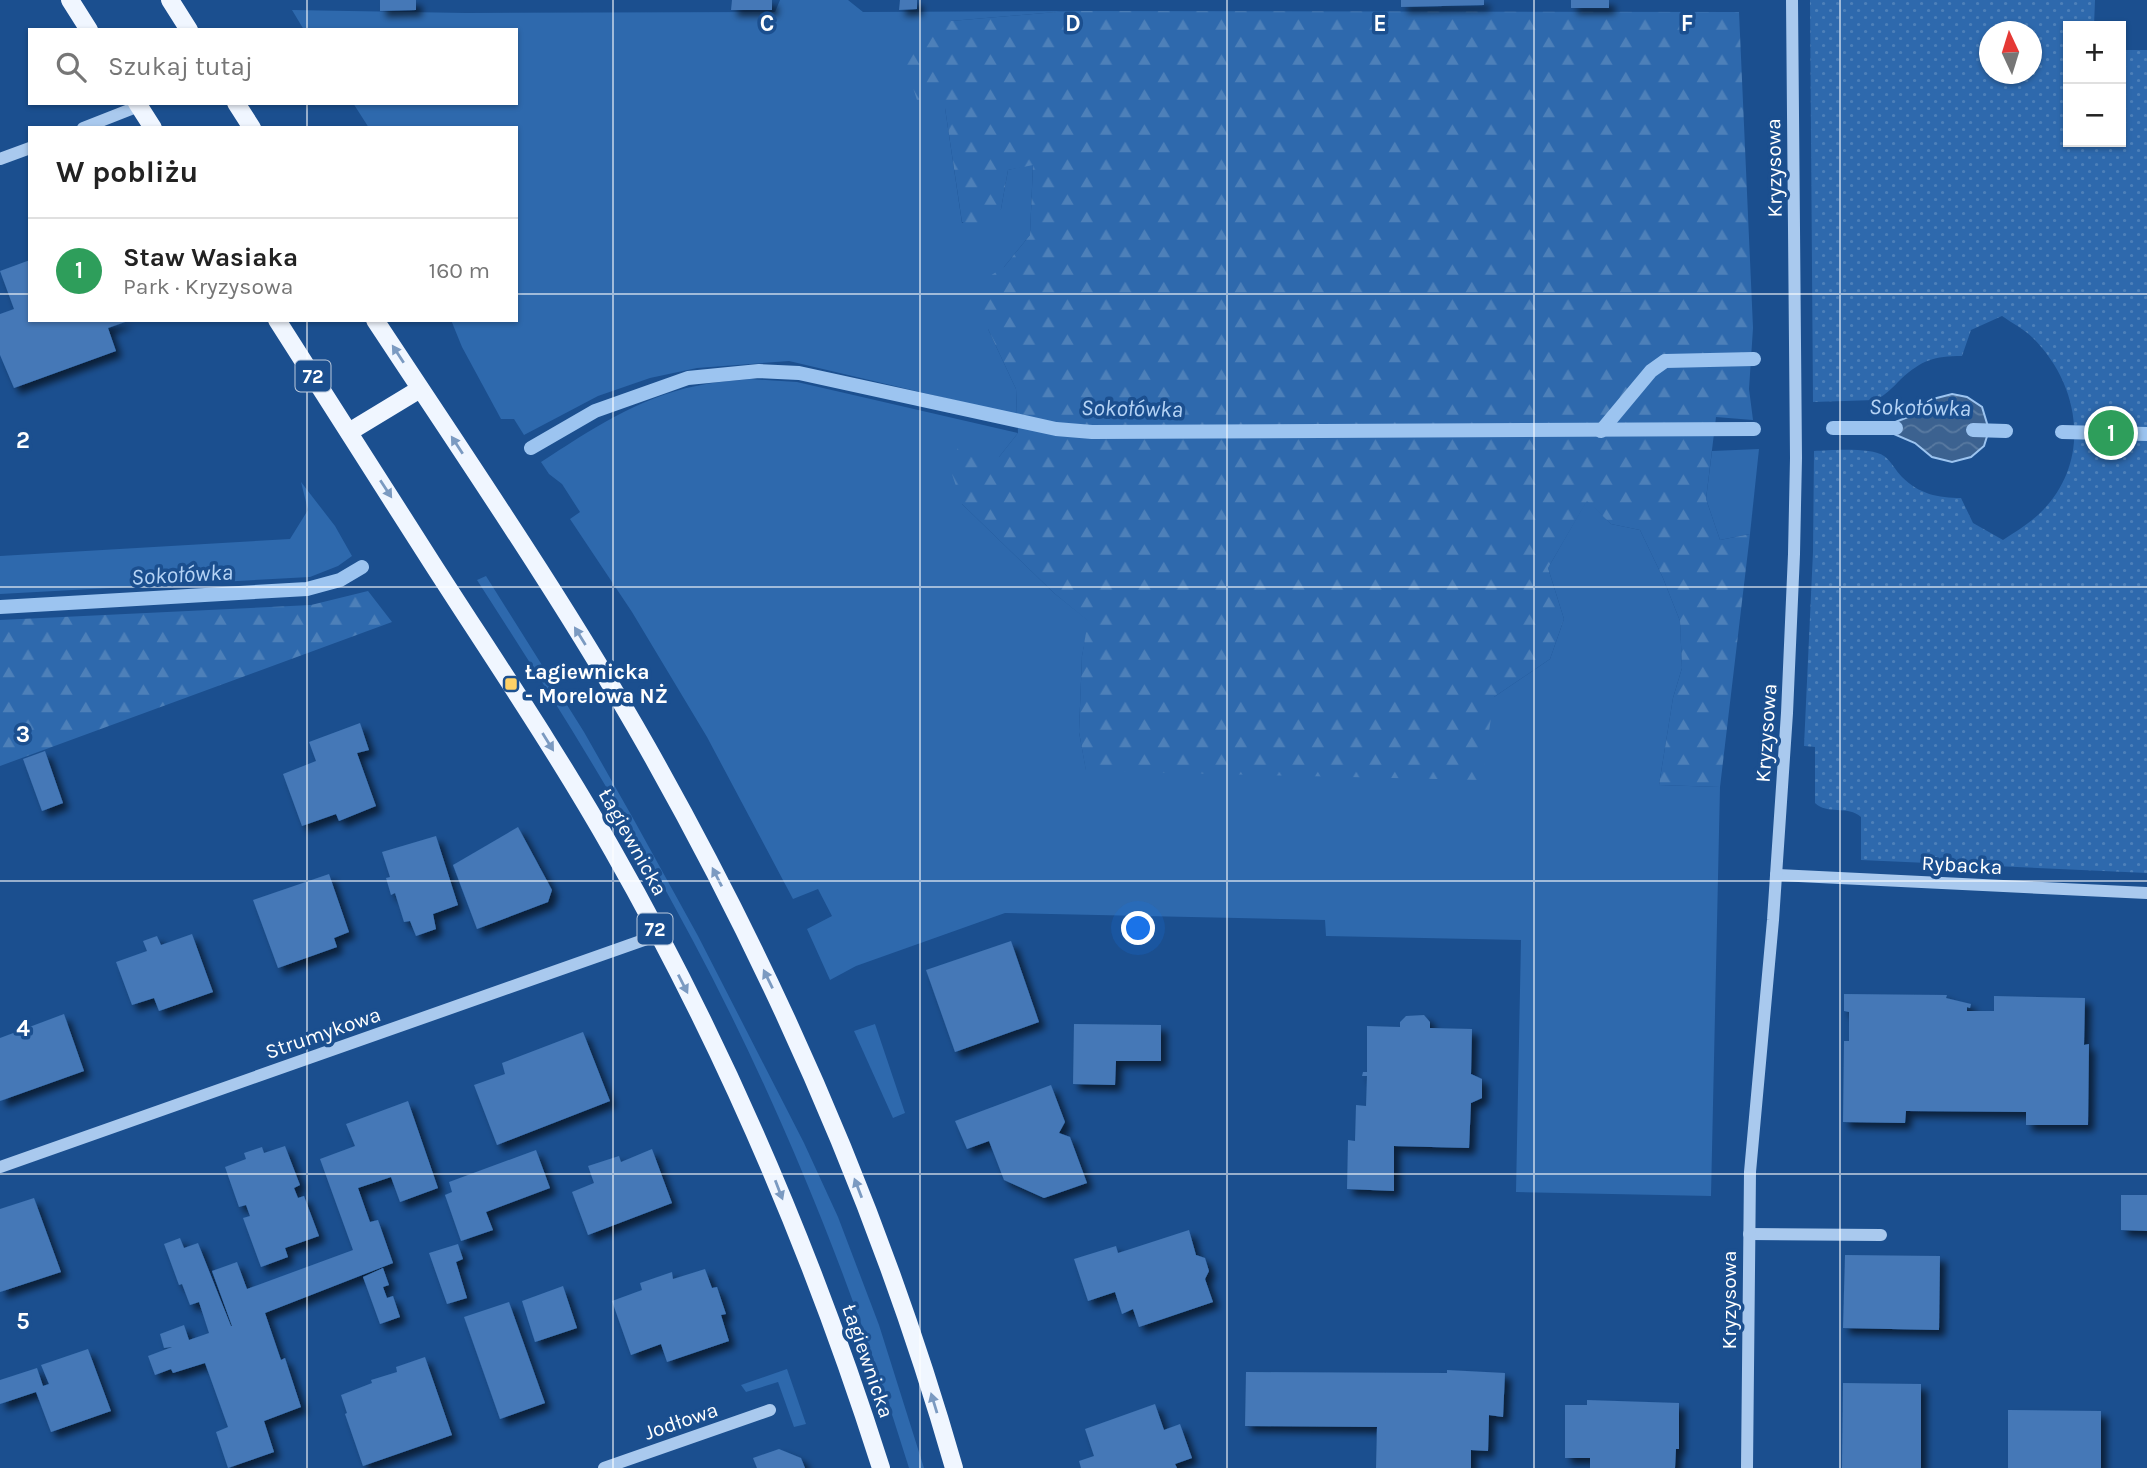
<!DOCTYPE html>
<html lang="pl">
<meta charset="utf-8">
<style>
:root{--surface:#fff;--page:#f6f6f6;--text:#222;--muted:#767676;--line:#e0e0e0;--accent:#db2777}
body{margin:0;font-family:Karla,sans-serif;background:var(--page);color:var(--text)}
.controls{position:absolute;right:21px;top:21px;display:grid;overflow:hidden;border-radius:0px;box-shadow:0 2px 5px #0004}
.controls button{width:63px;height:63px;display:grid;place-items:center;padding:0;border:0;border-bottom:2px solid var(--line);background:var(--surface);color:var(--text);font:35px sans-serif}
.compass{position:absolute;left:1979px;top:21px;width:63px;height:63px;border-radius:50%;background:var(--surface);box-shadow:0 2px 5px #0004;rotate:356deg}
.you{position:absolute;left:1139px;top:929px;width:24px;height:24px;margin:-18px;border:5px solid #fff;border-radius:50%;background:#1a73e8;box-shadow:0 0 0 10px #1a73e833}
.badge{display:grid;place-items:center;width:46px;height:46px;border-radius:50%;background:var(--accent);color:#fff;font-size:23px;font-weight:700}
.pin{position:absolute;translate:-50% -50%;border:4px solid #fff;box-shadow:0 2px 7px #0006}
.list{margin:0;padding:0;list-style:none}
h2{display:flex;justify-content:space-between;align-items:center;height:91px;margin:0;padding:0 28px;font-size:30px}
h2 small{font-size:23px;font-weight:400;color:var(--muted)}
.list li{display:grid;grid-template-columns:46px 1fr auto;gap:21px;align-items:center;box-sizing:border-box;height:105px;padding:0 28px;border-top:2px solid var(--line)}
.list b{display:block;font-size:26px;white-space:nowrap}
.list p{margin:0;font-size:23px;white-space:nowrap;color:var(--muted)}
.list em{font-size:23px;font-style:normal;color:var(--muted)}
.icon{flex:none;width:38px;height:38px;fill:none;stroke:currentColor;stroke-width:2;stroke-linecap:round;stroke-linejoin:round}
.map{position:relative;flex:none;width:2147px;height:1468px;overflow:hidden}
.search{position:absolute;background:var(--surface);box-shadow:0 2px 5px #0004;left:28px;top:28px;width:490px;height:77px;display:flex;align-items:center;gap:18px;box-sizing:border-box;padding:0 24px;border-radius:0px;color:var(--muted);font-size:26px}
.panel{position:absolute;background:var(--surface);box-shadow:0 2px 5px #0004;left:28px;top:126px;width:490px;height:196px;border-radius:0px}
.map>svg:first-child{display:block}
.grass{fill:#2e69ad}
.forest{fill:url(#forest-firs)}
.park{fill:url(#park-dots);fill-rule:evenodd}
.water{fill:url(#water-waves);stroke:#9cc4f0;stroke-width:2}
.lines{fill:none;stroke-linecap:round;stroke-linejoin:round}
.stream{stroke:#9cc4f0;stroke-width:14}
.building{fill:#4478b7;filter:url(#shadow)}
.minor{stroke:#a9c9ee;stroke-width:12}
.major{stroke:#f0f6ff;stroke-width:18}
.oneway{fill:#7b9ac1}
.grid{fill:none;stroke:#fff;stroke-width:2;stroke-opacity:0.55}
.poi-dot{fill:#ffd166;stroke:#1b4f8f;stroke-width:2.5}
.labels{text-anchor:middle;stroke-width:7;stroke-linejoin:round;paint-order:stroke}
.shield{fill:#1b4f8f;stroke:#bbcadd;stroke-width:2}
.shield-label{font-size:19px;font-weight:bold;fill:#fff}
.street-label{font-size:21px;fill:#fff;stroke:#1b4f8f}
.poi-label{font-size:21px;font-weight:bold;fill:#fff;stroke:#1b4f8f;text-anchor:start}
.water-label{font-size:23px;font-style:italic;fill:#b5d3f5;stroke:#1b4f8f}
.grid-label{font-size:23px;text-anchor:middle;font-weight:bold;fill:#fff;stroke:#1b4f8f;stroke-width:7;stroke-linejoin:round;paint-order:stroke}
</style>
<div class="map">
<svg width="2147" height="1468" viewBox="0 0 2147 1468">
<defs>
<pattern id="forest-firs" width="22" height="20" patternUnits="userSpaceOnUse" patternTransform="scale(1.75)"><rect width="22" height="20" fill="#2e69ad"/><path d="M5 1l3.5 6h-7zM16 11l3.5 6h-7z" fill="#4d80b9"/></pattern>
<pattern id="park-dots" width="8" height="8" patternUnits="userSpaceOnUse" patternTransform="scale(1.75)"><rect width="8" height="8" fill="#2e69ad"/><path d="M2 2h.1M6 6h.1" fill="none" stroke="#4d80b9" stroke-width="1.8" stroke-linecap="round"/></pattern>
<pattern id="water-waves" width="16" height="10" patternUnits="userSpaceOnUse" patternTransform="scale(1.75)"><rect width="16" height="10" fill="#3c6290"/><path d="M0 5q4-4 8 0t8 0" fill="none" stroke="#597aa1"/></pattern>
<filter id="shadow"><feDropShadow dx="6" dy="6" stdDeviation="3.5" flood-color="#0009"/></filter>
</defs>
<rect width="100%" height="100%" fill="#1b4f8f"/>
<!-- grass -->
<g class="grass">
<path d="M780,0H848L863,12L1068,11L951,21L945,108L962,223L1001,209L1008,170L1033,164L1030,235L1004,267L988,329L1016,389L1017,415L789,361L697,368L650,378L598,396L524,435L514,419H501L462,347L451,320H516V128H369L353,103H516V30H304L292,10L466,13L775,12Z"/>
<path d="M750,379L797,382L1018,433L962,504L1054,593L1089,621L1082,656L1079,732L1086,770L1494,697L1550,659L1564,619L1548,568L1587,500L1611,524L1640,530L1663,578L1680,621L1682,668L1673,698L1659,785L1720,787L1711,1196L1516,1192L1521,940L1326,936L1325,920L1005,913L856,966L830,980L807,929L832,916L818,889L793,899L707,737L632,612L570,519L580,512L562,484L549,474L541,462C589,431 639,397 696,386C713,382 732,381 750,379Z"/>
<path d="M1759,449L1750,534L1720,540L1706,499L1712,451Z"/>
<path d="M301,482L335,526L352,556L338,566L310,577L0,594V556L290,539L308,510Z"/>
<path d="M486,576L584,732L634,820L698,936L804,1143L838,1217L879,1325L924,1468H909C853,1286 782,1108 692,939C627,816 553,698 477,580Z"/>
<path d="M875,1024L905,1113L893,1118L854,1031Z"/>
<path d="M787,1369L806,1424L794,1427L778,1382L746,1392L741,1385Z"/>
</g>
<!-- forest -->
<g class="forest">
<path d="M1068,11L1739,12L1753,328L1749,389L1753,420L1716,417L1706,499L1720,540L1750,534L1720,787L1659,785L1673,698L1682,668L1680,621L1663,578L1640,530L1611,524L1587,501L1548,568L1564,619L1550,659L1494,697L1482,780L1086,771L1079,732L1082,656L1088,621L1054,593L962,504L949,465L960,444L999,457L1018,433L1016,389L988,329L979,283L1004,267L1030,235L1033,165L1008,170L1001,209L981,231L962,222L945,108L917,100L904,60L922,36L951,21Z"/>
<path d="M368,591L392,622L0,766V620L311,605Z"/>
</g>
<!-- park -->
<path class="park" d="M1810,0H2095L2094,26H2068V142H2121V50H2147V873L1861,860V817C1848,805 1827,815 1815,803V747L1804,746L1813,552L1814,451C1830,450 1872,447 1884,456C1891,461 1896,471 1902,477C1919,494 1938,498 1961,498L1973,523L2003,540C2015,532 2027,525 2038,515C2092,465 2082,387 2033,338C2024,329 2012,323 2002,316L1971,330L1962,356C1934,356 1922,360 1901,379C1892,388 1886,395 1875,400L1813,402ZM1990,32H2032V74H1990Z"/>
<!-- water -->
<path class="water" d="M1952,394L1967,397L1982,407L1989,430L1984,446L1971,457L1952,462L1932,457L1915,443L1880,428L1913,415L1933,399Z"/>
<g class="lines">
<!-- stream -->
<g class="stream">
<path d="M1833,428H1896"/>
<path d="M1973,430L2006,431"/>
<path d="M1601,431L1651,371L1665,361L1754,359"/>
<path d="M2062,432L2147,434"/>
<path d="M531,448L595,411L688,378L759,371L799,373L1056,429L1092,432L1754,429"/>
<path d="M0,607L307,589L340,580L362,567"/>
</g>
</g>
<!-- building -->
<g class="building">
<path d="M380,0H416V10L380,11Z"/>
<path d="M732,0H772V10H731Z"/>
<path d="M900,0H917V9L899,10Z"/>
<path d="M1401,0H1484V5L1401,7Z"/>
<rect x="1571" y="0" width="38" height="8"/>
<path d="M30,260V320L128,321L108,328L116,351L14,388L0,355V314L14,309L0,271Z"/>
<path d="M360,723L369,750L357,753L376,806L339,821L336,814L302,826L283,774L316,761L309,742Z"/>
<path d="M45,751L63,803L42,811L23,759Z"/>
<path d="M518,827L552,890L548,902L477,929L453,865Z"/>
<path d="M436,836L458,905L433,914L436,929L416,936L410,921L404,922L395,893L391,895L386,878L390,877L382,852Z"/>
<path d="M329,874L349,932L334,938L337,947L278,968L253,900Z"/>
<path d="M192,934L213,992L159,1011L154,998L132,1005L116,962L147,951L143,941L157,936L161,945Z"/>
<path d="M1011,941L1039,1022L955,1052L926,970Z"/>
<path d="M1844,994L1947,995L1946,998L1971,1004L1970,1008L1967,1007V1011H1994V996L2085,998L2084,1045L2089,1044L2088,1125H2026V1112L1906,1111L1905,1123L1843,1122L1844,1041H1849V1012L1844,1011Z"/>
<path d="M64,1014L84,1071L0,1101V1038Z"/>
<path d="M1424,1015L1430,1022V1028L1472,1029L1471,1074L1482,1079V1098L1471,1103L1469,1148L1394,1146V1191L1347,1189L1348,1140L1355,1141L1356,1105L1366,1106L1367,1076H1362L1363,1072H1367V1026L1400,1027V1022L1406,1016Z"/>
<path d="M1074,1024L1161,1025V1061H1116L1115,1085L1073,1084Z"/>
<path d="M583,1032L610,1101L497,1145L474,1085L505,1074L502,1063Z"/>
<path d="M1051,1085L1065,1122L1059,1133L1070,1137L1087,1183L1044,1198L1004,1180L989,1141L967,1149L955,1121Z"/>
<path d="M408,1101L438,1188L400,1202L391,1177L358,1188L370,1222L378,1220L393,1263L265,1313L281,1360L285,1358L301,1407L264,1421L274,1452L228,1468L216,1432L228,1427L205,1363L173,1373L171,1369L155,1375L148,1356L172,1347L164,1348L160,1334L184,1325L189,1340L209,1333L199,1302L190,1305L182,1284L179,1285L164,1244L180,1238L184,1248L198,1243L231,1326H232L212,1271L237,1262L247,1289L353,1250L320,1159L355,1146L346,1124Z"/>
<path d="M285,1146L300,1185L294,1188L298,1198L304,1196L319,1236L285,1248L288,1257L261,1267L243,1218L250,1216L246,1205L239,1207L225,1167L246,1159L244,1153L262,1147L264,1153Z"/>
<path d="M652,1149L672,1203L588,1235L572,1192L594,1183L588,1166L619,1156L621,1162Z"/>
<path d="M536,1150L550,1188L486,1212L493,1230L461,1241L445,1195L452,1192L449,1182Z"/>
<path d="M2121,1195H2147V1231L2121,1230Z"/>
<path d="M34,1198L61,1272L0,1292V1209Z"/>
<path d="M1189,1230L1196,1255L1205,1258L1209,1271L1205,1279L1213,1302L1139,1327L1133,1309L1122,1314L1115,1292L1088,1301L1074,1259L1116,1246L1118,1253Z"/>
<path d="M458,1244L463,1259L456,1262L467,1298L447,1304L429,1253Z"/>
<path d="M1845,1255L1940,1256L1939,1330L1843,1328Z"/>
<path d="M383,1268L389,1285L383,1287L387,1298L393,1296L400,1317L380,1324L363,1277Z"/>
<path d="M705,1269L712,1288L717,1287L726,1314L721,1315L729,1341L667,1362L661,1344L631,1355L612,1301L642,1290L640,1283L672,1272L673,1279Z"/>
<path d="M563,1286L577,1328L535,1342L522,1301Z"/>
<path d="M509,1302L545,1403L500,1419L464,1317Z"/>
<path d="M88,1349L111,1411L51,1432L36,1392L0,1404V1380L37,1368L43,1386L49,1384L41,1365Z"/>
<path d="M425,1357L452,1435L363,1466L345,1414L347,1413L341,1395L372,1383L371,1380L397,1372L396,1367Z"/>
<path d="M1447,1370L1505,1373L1503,1417L1489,1415L1488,1451L1471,1450V1468H1376L1377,1427L1245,1426L1246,1372L1447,1373Z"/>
<path d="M1843,1383L1921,1384V1468H1842Z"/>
<path d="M1587,1400L1679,1403V1449H1676L1675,1468H1590V1458H1565V1405H1587Z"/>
<path d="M1155,1404L1164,1430L1180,1424L1192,1458L1175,1464L1177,1468H1081L1079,1461L1094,1456L1085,1429Z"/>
<path d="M2008,1410L2101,1411V1468H2008Z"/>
<path d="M779,1449L801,1458L805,1468H757L753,1458Z"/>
</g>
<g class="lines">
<!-- minor -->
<g class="minor">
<path d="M83,128L139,106"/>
<path d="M0,159L30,148"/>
<path d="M1776,875L2147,893"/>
<path d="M0,1167L658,935"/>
<path d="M1749,1234L1881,1235"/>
<path d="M604,1468L770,1410"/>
<path d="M1747,1468L1750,1172L1773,920L1787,713L1794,554L1796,458L1792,0"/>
</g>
<!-- major -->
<g class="major">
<path d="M70,0L89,30"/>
<path d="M170,0L189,30"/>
<path d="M137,103L153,128"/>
<path d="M236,103L252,128"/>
<path d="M277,320C329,401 380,482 432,563C493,658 557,752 613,851C724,1046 813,1254 881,1468"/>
<path d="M375,320C468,461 564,601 647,747C776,975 882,1216 954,1468"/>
<path d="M349,432L420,389"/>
</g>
</g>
<!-- one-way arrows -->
<defs><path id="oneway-solid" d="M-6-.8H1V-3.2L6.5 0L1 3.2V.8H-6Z" transform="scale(1.75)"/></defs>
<g class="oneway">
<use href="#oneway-solid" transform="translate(398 354) rotate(-123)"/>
<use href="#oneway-solid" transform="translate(457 445) rotate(-123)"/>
<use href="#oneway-solid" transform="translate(386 489) rotate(57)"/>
<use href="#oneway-solid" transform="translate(580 636) rotate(-122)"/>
<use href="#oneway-solid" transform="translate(548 742) rotate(58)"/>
<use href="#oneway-solid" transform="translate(717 877) rotate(-117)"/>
<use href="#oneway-solid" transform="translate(768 979) rotate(-116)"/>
<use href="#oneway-solid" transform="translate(683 984) rotate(63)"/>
<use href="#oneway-solid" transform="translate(858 1188) rotate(-111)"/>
<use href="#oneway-solid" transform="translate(779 1190) rotate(69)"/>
<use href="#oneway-solid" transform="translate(934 1403) rotate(-107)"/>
</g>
<!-- grid -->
<path class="grid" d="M307,0V30M613,0V1468M920,0V1468M1227,0V1468M1534,0V1468M1840,0V1468M307,103V128M0,294H30M516,294H2147M307,320V1468M0,587H2147M0,881H2147M0,1174H2147"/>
<!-- markers -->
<rect class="poi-dot" x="504" y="677" width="14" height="14" rx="3.5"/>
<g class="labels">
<!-- shield labels -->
<g class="shield">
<rect x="295.5" y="360.5" width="35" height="31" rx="5"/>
<rect x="637.5" y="913.5" width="35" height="31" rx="5"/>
</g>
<g class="shield-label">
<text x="313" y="383">72</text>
<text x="655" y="936">72</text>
</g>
<!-- street labels -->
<g class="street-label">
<text transform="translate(1774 168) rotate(-91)" y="7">Kryzysowa</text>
<text transform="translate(1766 733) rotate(-86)" y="7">Kryzysowa</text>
<text transform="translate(633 842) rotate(61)" y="7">Łagiewnicka</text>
<text transform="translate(1962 865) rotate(3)" y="7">Rybacka</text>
<text transform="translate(323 1033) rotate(-19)" y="7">Strumykowa</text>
<text transform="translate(1729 1300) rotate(-90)" y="7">Kryzysowa</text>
<text transform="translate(868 1361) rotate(71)" y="7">Łagiewnicka</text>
<text transform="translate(681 1421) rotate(-19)" y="7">Jodłowa</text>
</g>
<!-- poi labels -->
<g class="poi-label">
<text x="525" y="679">Łagiewnicka<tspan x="525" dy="24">- Morelowa NŻ</tspan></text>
</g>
<!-- water labels -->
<g class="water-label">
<text transform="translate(1920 407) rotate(1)" y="8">Sokołówka</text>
<text transform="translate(1132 408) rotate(1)" y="8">Sokołówka</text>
<text transform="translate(182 574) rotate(-3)" y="8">Sokołówka</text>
</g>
</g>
<g class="grid-label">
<text x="767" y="31">C</text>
<text x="1073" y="31">D</text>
<text x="1380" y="31">E</text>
<text x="1687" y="31">F</text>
<text x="23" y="448">2</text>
<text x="23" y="742">3</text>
<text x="23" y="1036">4</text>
<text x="23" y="1329">5</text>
</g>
</svg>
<div class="controls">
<button>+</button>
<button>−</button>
</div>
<svg class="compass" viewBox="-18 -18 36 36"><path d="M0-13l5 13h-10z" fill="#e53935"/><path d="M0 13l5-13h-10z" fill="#767676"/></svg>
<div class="you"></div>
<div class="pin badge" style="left:2111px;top:433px;background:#2e9e5b">1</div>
<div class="search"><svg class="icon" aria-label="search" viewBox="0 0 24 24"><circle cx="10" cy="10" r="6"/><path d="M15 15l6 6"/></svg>Szukaj tutaj</div>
<section class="panel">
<h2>W pobliżu<small></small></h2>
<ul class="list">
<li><span class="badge" style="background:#2e9e5b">1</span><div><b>Staw Wasiaka</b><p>Park · Kryzysowa</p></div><em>160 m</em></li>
</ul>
</section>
</div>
